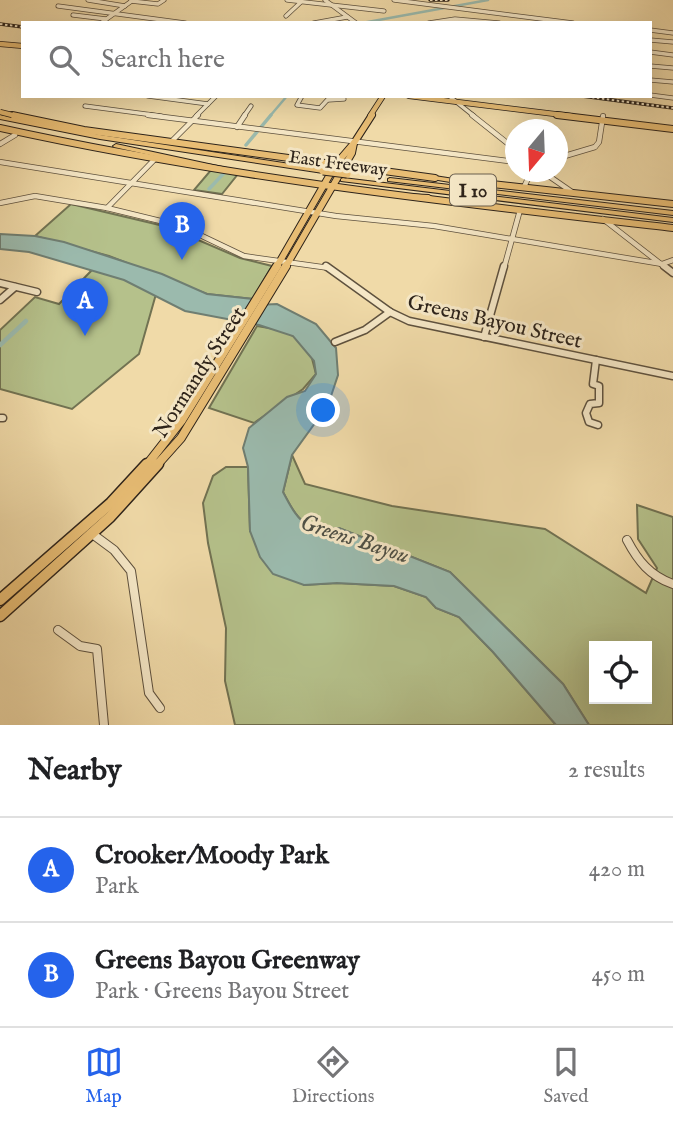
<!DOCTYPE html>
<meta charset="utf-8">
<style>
:root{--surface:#fff;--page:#f6f6f6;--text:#202124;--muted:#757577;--line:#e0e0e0;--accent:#2563eb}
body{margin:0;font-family:"IM FELL English",serif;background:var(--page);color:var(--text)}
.controls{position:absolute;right:21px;bottom:21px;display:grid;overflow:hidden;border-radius:0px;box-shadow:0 7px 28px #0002}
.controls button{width:63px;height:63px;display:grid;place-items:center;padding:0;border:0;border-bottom:2px solid var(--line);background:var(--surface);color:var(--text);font:35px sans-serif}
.compass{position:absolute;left:505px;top:119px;width:63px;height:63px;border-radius:50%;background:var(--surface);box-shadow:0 7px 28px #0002;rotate:199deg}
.you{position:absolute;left:324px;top:411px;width:24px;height:24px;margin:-18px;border:5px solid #fff;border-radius:50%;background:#1a73e8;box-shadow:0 0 0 10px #1a73e833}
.badge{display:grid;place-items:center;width:46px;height:46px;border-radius:50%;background:var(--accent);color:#fff;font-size:23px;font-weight:700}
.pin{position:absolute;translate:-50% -58px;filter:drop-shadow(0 2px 4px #0008)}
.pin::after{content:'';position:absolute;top:37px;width:24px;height:21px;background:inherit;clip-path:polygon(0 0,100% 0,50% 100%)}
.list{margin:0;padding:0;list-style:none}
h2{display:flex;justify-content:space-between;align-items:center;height:91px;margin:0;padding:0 28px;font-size:30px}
h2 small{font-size:23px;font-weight:400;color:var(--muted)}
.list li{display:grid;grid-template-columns:46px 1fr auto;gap:21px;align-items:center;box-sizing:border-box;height:105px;padding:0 28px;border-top:2px solid var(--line)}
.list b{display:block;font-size:26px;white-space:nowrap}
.list p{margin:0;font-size:23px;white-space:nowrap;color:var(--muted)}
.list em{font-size:23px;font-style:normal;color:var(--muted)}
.icon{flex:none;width:38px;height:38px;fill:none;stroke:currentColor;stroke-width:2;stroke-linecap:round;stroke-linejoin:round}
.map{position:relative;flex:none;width:673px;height:725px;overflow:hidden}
.search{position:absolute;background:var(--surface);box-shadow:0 7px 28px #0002;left:21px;right:21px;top:21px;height:77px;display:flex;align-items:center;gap:18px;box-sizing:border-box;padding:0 24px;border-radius:0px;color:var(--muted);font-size:26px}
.sheet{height:301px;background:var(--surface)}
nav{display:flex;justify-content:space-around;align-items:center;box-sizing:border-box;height:98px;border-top:2px solid var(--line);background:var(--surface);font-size:19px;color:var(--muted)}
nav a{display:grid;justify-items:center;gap:4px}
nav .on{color:var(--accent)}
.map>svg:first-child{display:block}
.green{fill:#b5c18b;stroke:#717252;stroke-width:2;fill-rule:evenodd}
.water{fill:#9bbaad;stroke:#6f7e72;stroke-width:2}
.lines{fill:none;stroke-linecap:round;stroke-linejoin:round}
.canal-far2{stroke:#9bbaad;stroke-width:2.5}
.canal-far1{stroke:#9bbaad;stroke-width:3.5}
.canal{stroke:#9bbaad;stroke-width:4.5}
.minor-far3-casing{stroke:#5e513e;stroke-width:5}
.minor-far2-casing{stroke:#5e513e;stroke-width:6}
.minor-far1-casing{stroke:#5e513e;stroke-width:9}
.minor-casing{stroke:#5e513e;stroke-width:10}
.major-far3-casing{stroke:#2d231a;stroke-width:6}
.major-far2-casing{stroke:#2d231a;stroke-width:8}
.major-far1-casing{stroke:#2d231a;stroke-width:10}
.major-casing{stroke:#2d231a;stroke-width:13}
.highway-casing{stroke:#2d231a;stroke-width:2}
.minor-far3{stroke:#f5e7c6;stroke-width:3.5}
.minor-far2{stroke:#f5e7c6;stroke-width:4.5}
.minor-far1{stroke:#f5e7c6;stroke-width:6}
.minor{stroke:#f5e7c6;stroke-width:8}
.major-far3{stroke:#e8bd74;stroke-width:4.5}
.major-far2{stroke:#e8bd74;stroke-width:6}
.major-far1{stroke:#e8bd74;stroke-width:8}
.major{stroke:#e8bd74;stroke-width:10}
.highway{fill:#e8bd74;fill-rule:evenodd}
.rail-casing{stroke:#2d231a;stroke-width:3.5}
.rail{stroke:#f5e7c6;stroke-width:2;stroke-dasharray:2.5;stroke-linecap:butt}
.major-bridge-casing{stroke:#2d231a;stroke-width:6;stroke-linecap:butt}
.highway-bridge-casing{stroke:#2d231a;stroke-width:9;stroke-linecap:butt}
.major-bridge{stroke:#e8bd74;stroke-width:4.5}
.highway-bridge{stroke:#e8bd74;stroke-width:7}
.labels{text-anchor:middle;stroke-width:6;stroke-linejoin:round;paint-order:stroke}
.far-street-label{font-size:18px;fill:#2d231a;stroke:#f5e7c6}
.shield{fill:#f5e7c6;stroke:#695e4e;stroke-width:2}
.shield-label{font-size:19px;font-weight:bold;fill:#2d231a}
.street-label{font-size:21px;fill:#2d231a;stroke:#f5e7c6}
.water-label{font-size:23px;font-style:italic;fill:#4e5046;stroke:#f5e7c6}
</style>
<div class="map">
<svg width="673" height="725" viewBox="0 0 673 725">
<rect width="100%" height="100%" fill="#f0daa8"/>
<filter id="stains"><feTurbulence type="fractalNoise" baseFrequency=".00286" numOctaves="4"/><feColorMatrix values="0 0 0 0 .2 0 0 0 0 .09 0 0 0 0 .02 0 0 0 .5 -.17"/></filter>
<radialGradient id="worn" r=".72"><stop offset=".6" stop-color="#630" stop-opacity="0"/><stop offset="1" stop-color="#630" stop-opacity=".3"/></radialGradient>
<!-- green -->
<g class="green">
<path d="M211,170L238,174L222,194L194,190Z"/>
<path d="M71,204L168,227L240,258L272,266L253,299L207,294L109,256L35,236Z"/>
<path d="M93,269L120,277L156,294L139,354L72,409L0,389V330L35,297L59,304Z"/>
<path d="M257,326L281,330L308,343L316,374L303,389L254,423L209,408Z"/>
<path d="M292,455L305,484L392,506L545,529L646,593L657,568L638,539L637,505L673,517V725H589L563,684L450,572L339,528C306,534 297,519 283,492ZM594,646H647V699H594Z"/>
<path d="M226,467H248L250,531L304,585L337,583L394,586L426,597L436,608L459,617L493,652L556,725H235L225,681L226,628L208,543L203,503L213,476Z"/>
</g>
<!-- water -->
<path class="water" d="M0,234L35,236L64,242L162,274L207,294L253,299L257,305L277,304L316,324L336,348L338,375L328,405L292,455L283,492C297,519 306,534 339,528L450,572L563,684L589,725H556L493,652L459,617L436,608L426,597L394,586L337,583L304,585L273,574L260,557L250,531L248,467L243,448L249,428L287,397L305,391L316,374L314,361L293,336L259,325L185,311L124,280L29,252L0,249Z"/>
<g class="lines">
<!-- canal-far2 -->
<g class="canal-far2">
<path d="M362,23L488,0"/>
<path d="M270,116L287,96"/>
</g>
<!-- canal-far1 -->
<g class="canal-far1">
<path d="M246,145L271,115"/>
<path d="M209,189L225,172"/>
</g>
<!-- canal -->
<path class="canal" d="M0,345L26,321"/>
<!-- minor-far3 casing -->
<g class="minor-far3-casing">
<g id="minor-far3">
<path d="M88,0L125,6"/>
<path d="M287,0L384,11"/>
<path d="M325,0L356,23"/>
<path d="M394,0L573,23"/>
<path d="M131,1L158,4L164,0"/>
<path d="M58,6L185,23"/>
<path d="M73,15L106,19"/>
<path d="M286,16L301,2"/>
<path d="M101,23L133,0"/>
<path d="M314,23L347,17"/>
<path d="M429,23L455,19L499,23"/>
<path d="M650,30L673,33"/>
<path d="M650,40L673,42"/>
<path d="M650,52L673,55"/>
<path d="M650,66L673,68"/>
<path d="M650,80L673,82"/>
<path d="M650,95L673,98"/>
<path d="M148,96L208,104"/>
<path d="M302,96L297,105L320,108L331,96"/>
<path d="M449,96L474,116"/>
<path d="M328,100L344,99L330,97"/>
<path d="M85,106L161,116"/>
<path d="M196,116L216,96"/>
<path d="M244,116L251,106"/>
</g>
</g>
<!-- minor-far2 casing -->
<g class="minor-far2-casing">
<g id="minor-far2">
<path d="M148,115L516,162"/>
<path d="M472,115L516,150"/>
<path d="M237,127L245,115"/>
<path d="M173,140L198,115"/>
<path d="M0,144L15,135"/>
<path d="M558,158L595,147L599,142L603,116"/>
<path d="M0,162L336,216L434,226L662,264L673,260"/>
<path d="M543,172L572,192"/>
<path d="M524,187L531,172"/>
<path d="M0,203L35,196L107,208L181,226L244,256L329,268"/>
<path d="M107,208L154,160"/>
<path d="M603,219L666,268"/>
<path d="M504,268L520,210"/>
</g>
</g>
<!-- minor-far1 casing -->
<g class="minor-far1-casing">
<g id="minor-far1">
<path d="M326,266L390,312L409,321L673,376"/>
<path d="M664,266L673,273"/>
<path d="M0,283L37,292"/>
<path d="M0,300L15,287"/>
<path d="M484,337L504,266"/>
<path d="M335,342L365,330L390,312"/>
<path d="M596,360L593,384L599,386V403L590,404L586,413L589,422L598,425"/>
<path d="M0,418H3"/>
</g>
</g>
<!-- minor casing -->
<g class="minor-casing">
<g id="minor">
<path d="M91,533L114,550L131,571L149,693L160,708"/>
<path d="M627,540C638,561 650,576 673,584"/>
<path d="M58,630L80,646L97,649L104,725"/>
</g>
</g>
<!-- major-far3 casing -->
<g class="major-far3-casing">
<g id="major-far3">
<path d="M0,44L23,46"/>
<path d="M409,96L571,116"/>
<path d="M12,115L18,116"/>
<path d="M370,116L383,96"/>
</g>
</g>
<!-- major-far2 casing -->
<g class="major-far2-casing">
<g id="major-far2">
<path d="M12,115L84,130L435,178"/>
<path d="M557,115L673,129"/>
<path d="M0,128C222,177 447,202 673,228"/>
<path d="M465,181L673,204"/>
<path d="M276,268L336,164L354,143L372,115"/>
<path d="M285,268L352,153L354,143"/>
</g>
</g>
<!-- major-far1 casing -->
<g class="major-far1-casing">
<g id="major-far1">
<path d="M146,466L182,420L277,266"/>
<path d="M156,466L181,438L286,266"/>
</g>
</g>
<!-- major casing -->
<g class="major-casing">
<g id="major">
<path d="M0,600L111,503L147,464"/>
<path d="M0,616L110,517L158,464"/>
</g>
</g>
<!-- highway casing -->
<g class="highway-casing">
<g id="highway">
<path d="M0,115L100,135L323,169L326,171L323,173L100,139L0,119Z"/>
<path d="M116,144L227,168L230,170L227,172L114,147L113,146Z"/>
<path d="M212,147L249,150L252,152L249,154L210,150V148Z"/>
<path d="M428,175L480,183L483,185L480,187L426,178L425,177Z"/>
<path d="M343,178L673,218V222L341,181V179Z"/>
<path d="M390,178L673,211V215L388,181V179Z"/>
<path d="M406,194L429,195L432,197L429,199L404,197L403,196Z"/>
</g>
</g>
<!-- minor-far3 -->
<use href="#minor-far3" class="minor-far3"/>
<!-- minor-far2 -->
<use href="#minor-far2" class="minor-far2"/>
<!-- minor-far1 -->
<use href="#minor-far1" class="minor-far1"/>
<!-- minor -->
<use href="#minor" class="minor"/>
<!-- major-far3 -->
<use href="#major-far3" class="major-far3"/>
<!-- major-far2 -->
<use href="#major-far2" class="major-far2"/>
<!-- major-far1 -->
<use href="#major-far1" class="major-far1"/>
<!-- major -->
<use href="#major" class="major"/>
<!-- highway -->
<use href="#highway" class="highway"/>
<!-- rail casing -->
<g class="rail-casing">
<g id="rail">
<path d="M430,0H448"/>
<path d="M0,24L23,27"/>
<path d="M582,96L673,108"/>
</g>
</g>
<!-- rail -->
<use href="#rail" class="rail"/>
<!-- major-bridge casing -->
<g class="major-bridge-casing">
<path id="major-bridge" d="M0,112L12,115"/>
</g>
<!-- highway-bridge casing -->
<g class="highway-bridge-casing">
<path id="highway-bridge" d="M323,171L347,174"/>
</g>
<!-- major-bridge -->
<use href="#major-bridge" class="major-bridge"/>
<!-- highway-bridge -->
<use href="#highway-bridge" class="highway-bridge"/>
</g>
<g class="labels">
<!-- far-street labels -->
<g class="far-street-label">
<text transform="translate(338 163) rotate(8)" y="6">East Freeway</text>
</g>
<!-- shield labels -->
<rect class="shield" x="450" y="174.5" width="46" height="31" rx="5"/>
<g class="shield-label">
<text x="473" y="197">I 10</text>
</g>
<!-- street labels -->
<g class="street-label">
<text transform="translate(495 321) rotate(13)" y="7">Greens Bayou Street</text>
<text transform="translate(199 372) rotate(-57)" y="7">Normandy Street</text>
</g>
<!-- water labels -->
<g class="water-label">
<text transform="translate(355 538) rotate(18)" y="8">Greens Bayou</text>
</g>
</g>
<rect width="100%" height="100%" filter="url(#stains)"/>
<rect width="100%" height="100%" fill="url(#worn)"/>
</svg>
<div class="controls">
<button><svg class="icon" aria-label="locate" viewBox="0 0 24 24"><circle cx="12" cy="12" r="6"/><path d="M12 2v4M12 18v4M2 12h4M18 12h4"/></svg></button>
</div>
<svg class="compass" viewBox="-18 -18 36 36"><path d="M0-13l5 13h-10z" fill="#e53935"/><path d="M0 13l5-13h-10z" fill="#757577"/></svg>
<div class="you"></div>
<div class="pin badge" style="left:85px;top:336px">A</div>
<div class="pin badge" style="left:182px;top:260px">B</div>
<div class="search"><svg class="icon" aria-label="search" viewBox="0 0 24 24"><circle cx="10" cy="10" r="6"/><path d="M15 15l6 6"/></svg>Search here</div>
</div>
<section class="sheet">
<h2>Nearby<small>2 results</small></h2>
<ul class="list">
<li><span class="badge">A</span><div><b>Crooker/Moody Park</b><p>Park</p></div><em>420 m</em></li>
<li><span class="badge">B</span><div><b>Greens Bayou Greenway</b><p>Park · Greens Bayou Street</p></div><em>450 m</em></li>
</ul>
</section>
<nav>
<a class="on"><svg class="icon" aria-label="map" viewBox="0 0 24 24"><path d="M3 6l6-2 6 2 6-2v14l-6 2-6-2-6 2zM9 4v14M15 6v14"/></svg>Map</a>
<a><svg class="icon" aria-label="directions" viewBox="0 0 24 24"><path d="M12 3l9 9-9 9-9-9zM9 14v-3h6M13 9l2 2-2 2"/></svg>Directions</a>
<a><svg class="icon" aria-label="saved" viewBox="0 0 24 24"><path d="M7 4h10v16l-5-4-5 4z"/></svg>Saved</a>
</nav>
